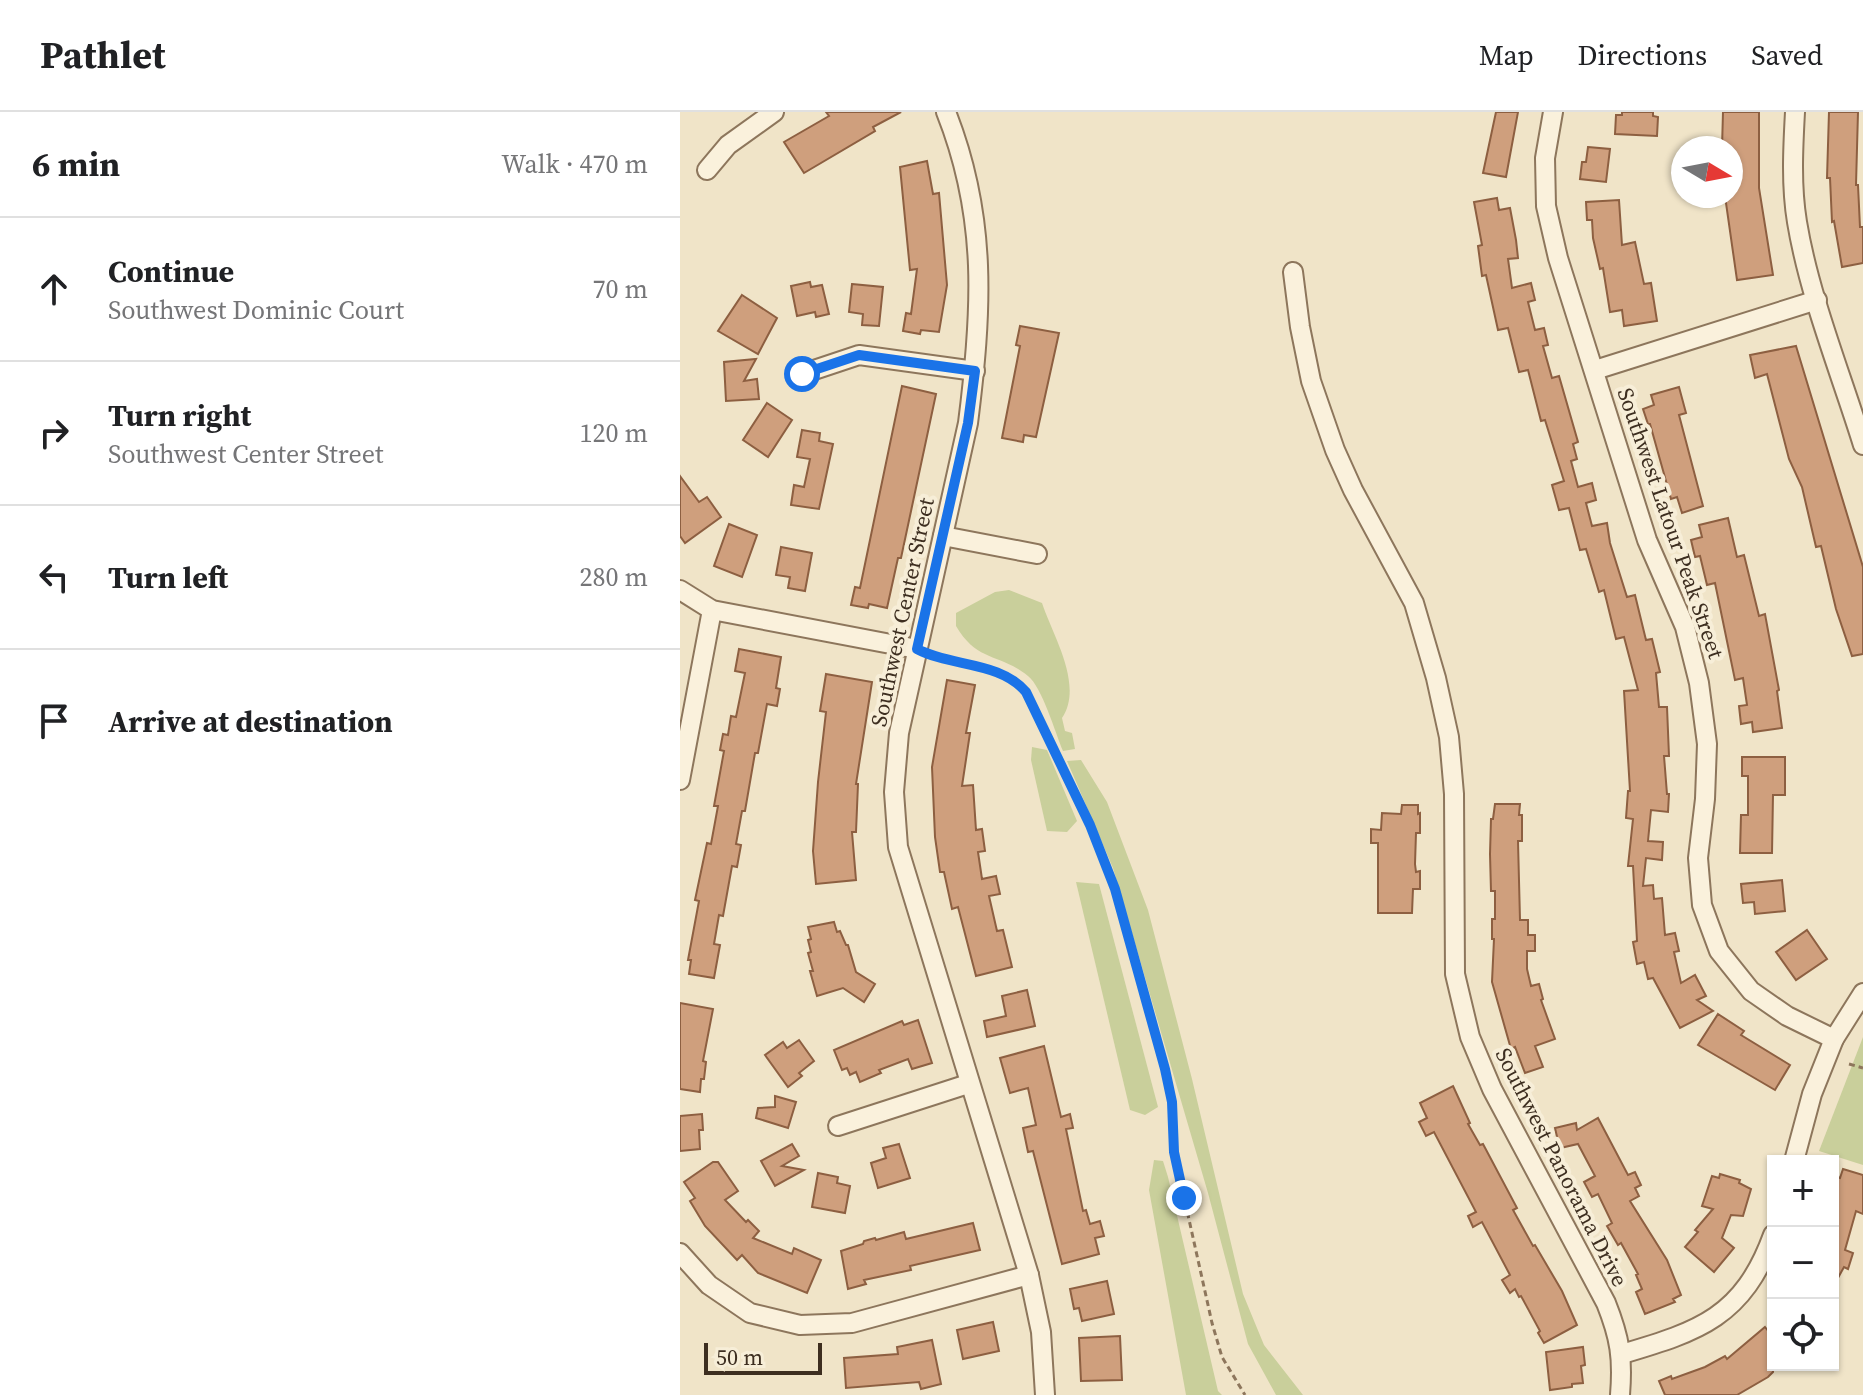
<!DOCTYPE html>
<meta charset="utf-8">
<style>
:root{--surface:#fff;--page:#f2f2f2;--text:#202124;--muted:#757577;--line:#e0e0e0}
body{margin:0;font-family:"Source Serif 4",serif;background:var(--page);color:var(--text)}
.controls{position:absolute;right:24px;bottom:24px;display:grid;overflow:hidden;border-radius:0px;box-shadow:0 2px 6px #0004}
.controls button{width:72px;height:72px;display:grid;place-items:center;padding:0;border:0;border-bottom:2px solid var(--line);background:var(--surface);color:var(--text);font:40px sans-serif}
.compass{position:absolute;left:991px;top:24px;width:72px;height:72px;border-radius:50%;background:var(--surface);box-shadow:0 2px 6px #0004;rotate:100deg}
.scale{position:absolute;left:24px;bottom:20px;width:118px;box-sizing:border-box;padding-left:8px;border:4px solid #3d2e20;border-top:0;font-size:22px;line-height:28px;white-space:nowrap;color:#3d2e20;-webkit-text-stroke:6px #f7eed8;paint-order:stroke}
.stop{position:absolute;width:24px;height:24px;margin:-18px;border:6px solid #1a73e8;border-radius:50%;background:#fff}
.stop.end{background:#1a73e8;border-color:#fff;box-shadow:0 2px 8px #0008}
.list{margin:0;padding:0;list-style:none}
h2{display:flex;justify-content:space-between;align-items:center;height:104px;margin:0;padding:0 32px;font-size:34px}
h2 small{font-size:26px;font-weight:400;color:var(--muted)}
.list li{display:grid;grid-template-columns:52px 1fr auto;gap:24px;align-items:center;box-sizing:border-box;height:144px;padding:0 32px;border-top:2px solid var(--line)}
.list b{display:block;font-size:30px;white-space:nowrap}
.list p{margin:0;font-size:26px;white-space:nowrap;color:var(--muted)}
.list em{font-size:26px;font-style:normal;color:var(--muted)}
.icon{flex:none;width:44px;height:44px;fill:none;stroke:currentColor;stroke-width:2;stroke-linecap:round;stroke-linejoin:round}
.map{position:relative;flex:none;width:1183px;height:1283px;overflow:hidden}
header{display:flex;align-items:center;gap:48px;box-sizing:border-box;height:112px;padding:0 40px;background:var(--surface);border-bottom:2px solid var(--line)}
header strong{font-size:38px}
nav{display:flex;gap:44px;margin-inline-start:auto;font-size:28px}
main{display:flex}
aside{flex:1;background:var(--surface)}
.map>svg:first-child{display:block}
.green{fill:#c9cf9b}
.building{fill:#cf9f7d;stroke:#8d5f41;stroke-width:2}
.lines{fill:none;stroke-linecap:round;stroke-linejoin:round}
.street-casing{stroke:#8d765c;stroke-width:22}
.path{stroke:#8d765c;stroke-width:3;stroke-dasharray:6 4;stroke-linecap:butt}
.street{stroke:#faf1dc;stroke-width:18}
.route{stroke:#1a73e8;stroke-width:10}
.labels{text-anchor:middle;stroke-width:8;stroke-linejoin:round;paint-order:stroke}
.street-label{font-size:22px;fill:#3d2e20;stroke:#f7eed8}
</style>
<header>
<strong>Pathlet</strong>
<nav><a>Map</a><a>Directions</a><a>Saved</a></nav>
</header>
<main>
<aside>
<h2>6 min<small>Walk · 470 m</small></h2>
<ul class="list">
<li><svg class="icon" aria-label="ahead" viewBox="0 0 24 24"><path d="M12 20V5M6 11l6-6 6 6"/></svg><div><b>Continue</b><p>Southwest Dominic Court</p></div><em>70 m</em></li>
<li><svg class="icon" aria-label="right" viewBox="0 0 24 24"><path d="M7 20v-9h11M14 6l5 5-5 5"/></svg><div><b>Turn right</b><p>Southwest Center Street</p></div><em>120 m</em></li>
<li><svg class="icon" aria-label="left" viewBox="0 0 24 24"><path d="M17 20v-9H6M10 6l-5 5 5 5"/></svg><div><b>Turn left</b></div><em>280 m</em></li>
<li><svg class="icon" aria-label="arrive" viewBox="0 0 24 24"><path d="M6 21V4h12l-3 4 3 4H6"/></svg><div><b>Arrive at destination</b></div></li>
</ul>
</aside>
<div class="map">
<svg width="1183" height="1283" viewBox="0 0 1183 1283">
<rect width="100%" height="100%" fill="#f0e4c8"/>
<!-- green -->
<g class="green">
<path d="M329,478L362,491C373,524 404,573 382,606L385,619L392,621L395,637L383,639C375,620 362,575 348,564C318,540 298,551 276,514V501L315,480Z"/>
<path d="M352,635L367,638L397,709L387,720L367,719L351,648Z"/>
<path d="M401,648L427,690L468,798L512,967L563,1182L584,1233L623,1283H596L568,1232L528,1081L433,756L387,649Z"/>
<path d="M396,770L419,772L478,995L465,1003L450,998Z"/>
<path d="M1183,925V1053L1139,1039Z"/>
<path d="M474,1048L483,1049L488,1065L538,1279L542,1283H506L469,1078Z"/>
</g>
<!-- building -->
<g class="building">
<path d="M146,0H221L193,15L195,19L124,61L104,30L149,4Z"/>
<path d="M816,0H838L826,65L803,61Z"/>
<path d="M942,0H973V4L978,5L977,24L935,22L936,3H942Z"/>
<path d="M1043,0H1079V76L1093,163L1057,168L1045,84H1051V36H1042Z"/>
<path d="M1149,0H1178L1176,73H1178L1180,115H1183V151L1162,155L1154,109L1152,110L1150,66H1147Z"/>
<path d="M908,35L930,37L926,70L900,67L902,50H906Z"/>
<path d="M247,49L253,82L259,81L267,173L259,220L241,218L240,222L223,219L226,201L231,202L237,157L230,158L220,55Z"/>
<path d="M817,86L819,98L830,96L836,128L838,146L828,147L832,176L851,171L855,188L848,190L855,218L864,216L868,233L863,234L872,266L879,264L898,330L893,332L897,347L891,349L898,375L912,371L916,388L906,391L912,414L927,411L930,431L947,485L955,483L966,528L972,527L980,560L976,561L979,595H987L989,644H984L987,682H989L988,700L971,698L968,729L983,730L982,748L966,746L963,774L973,773L974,787L982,786L985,823L995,821L999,839L994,840L1001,871L1015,863L1026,884L1017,888L1033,899L1000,916L973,866L968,867L964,850L957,852L953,830L957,829L953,754H948L953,707L946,706L948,679H950L944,579L958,578L944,525L936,527L924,478L919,480L906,437L900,438L889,396L879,398L872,373L884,369L865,308L861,309L848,258L839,260L828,216L818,218L806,163L802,164L798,134L802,133L794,90Z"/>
<path d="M939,88L942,133L955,130L964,172L971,171L977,209L944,214L942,198L930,200L923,156L920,157L913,126L912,108H907L906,90Z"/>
<path d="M130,170L131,175L142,173L149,202L136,205L135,200L117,204L111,174Z"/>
<path d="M172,172L203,175L199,214L182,213L183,202L169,200Z"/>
<path d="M62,183L97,206L78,242L38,219Z"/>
<path d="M340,214L379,221L356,325L344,323L343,330L322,326L340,234L336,233Z"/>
<path d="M1116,234L1183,455V542L1172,544L1156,497L1141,434L1136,435L1122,375L1109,347L1087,262L1075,266L1070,243Z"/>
<path d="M76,247L64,269L77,267L79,287L46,289L44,250Z"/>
<path d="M222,274L256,282L221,446H218L207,496L189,492L188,496L171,493L175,475L180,476Z"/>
<path d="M999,275L1006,301L999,303L1023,394L1002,401L997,385L991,387L970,312H968L963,297L974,293L971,283Z"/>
<path d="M87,291L112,308L88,345L63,328Z"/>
<path d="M122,318L140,321L139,329L153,332L139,397L111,393L114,373L124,375L130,347L117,345Z"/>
<path d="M0,364L19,390L27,385L41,405L5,431L0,424Z"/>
<path d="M1048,406L1057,445L1064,443L1079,504L1085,502L1099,578L1097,579L1102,616L1073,620L1072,610L1061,612L1059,594L1067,593L1063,566L1055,568L1035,471L1027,473L1020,444L1015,445L1011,428L1022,425L1019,413Z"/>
<path d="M49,412L77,423L62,465L34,454Z"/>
<path d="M101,435L132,441L125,479L108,476L110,465L96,463Z"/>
<path d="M59,537L101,545L96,576L100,577L97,594L87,592L78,641H75L65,699H62L56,732L61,733L57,755L52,754L43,804L39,803L34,832L40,833L34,866L9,862L11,848H8L19,789L15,788L27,731L31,732L38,694H34L44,639L40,638L43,622L48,623L51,604L56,605L65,561L55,559Z"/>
<path d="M146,562L192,570L176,672H178L176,720H172L176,768L136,772L133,739L138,670L146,600L140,599Z"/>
<path d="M267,568L295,573L286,621H290L282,674L293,673L296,718L302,717L305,739L298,740L302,767L316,764L320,782L309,784L317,819L323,818L332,855L296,864L278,795L272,797L264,760H260L255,725L252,655Z"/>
<path d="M1062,645H1105V683H1093L1092,741H1060L1061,703H1068V664H1062Z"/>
<path d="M815,692H840L839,703H842V729H838L840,808H848V823H855V839H847V857L851,874L859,872L863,887L861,888L875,927L855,934L863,955L845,961L835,935L831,937L812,870L814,827H812V807H815V779H811L810,742L811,707H813Z"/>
<path d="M722,693H738V702L740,701V721H736L735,752L736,760L740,759V777H733L732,801H698V731H691V717L701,718L702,701L721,702Z"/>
<path d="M1102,768L1105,799L1075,802L1074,790L1063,791L1061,772Z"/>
<path d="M154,810L157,820L160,819L166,833H168L176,860L195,872L184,890L163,876L137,884L130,859H133L128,841L131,840L128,828L131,827L128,815Z"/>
<path d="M1127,818L1147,847L1116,868L1096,840Z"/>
<path d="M347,878L355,914L307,925L304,909L326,904L322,884Z"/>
<path d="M0,891L33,897L23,949L26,950L24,967H21L20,980L0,977Z"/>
<path d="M1038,902L1064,919L1061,923L1110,953L1095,978L1018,933Z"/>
<path d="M238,908L252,951L232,957L228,947L199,958L201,961L180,970L176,960L170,963L167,956L162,958L154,938L222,909L224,913Z"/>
<path d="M119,928L134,949L119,961L122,964L108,975L85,943L103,930L107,936Z"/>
<path d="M364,934L381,1005L390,1002L393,1016L386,1017L403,1099L406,1098L410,1112L420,1109L424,1124L415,1126L419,1142L382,1152L353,1039L348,1040L343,1016L356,1013L348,976L330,981L320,946Z"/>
<path d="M773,974L790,1011L788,1012L800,1033L803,1032L837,1096L833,1098L853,1134L855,1133L882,1179L897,1213L864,1231L858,1221L860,1219L841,1184L839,1185L835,1177L830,1181L822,1168L830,1163L802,1110L793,1115L788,1104L796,1100L754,1020L746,1024L739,1010L747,1006L740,991Z"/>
<path d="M95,984L116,990L108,1016L76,1006L78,996L95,995Z"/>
<path d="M22,1002L23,1018H19L20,1037L0,1039V1004Z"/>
<path d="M918,1006L948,1063L955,1060L961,1073L955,1076L959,1084L950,1089L987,1148L1001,1183L993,1187L995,1190L965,1202L956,1180L962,1177L956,1163L958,1162L941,1131L938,1133L927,1114L932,1111L918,1082L912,1085L904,1070L915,1064L898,1032L867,1039L866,1036L878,1029L875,1016L896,1011L897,1018Z"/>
<path d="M112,1032L119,1044L102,1054L124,1058L95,1074L81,1049Z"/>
<path d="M219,1032L230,1066L198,1076L191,1051L206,1046L203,1036Z"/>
<path d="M33,1050H38L58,1079L45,1088L66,1110L68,1108L79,1119L73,1126L112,1142L114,1136L141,1148L127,1181L78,1161L62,1143L57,1148L25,1114L10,1089L15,1086L4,1070Z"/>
<path d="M1163,1057L1183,1063V1102L1176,1099L1165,1138L1173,1141L1168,1157L1164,1155L1153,1175V1064L1160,1066Z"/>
<path d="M138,1061L158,1065L157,1071L170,1074L165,1101L132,1095Z"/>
<path d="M1040,1062L1060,1068L1059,1071L1071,1077L1063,1104L1051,1103L1042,1126L1054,1136L1034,1160L1005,1135L1018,1120L1015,1118L1033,1097L1022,1094L1032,1064L1039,1066Z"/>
<path d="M293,1111L300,1138L230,1154L231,1158L184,1168L186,1172L168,1177L161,1139L183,1132L184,1129L195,1126L196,1128L224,1120L226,1127Z"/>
<path d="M427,1169L434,1202L402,1209L399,1196L394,1197L390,1177Z"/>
<path d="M313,1210L319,1239L283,1247L277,1218Z"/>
<path d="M1085,1215L1093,1225V1260L1088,1265L1057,1283H985L979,1269L991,1264L992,1267L1025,1255L1045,1244L1047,1247Z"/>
<path d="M440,1224L442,1268L401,1269L399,1226Z"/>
<path d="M252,1228L261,1272L241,1277L239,1270L166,1276L164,1246L218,1242L217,1235Z"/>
<path d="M903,1235L905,1253L901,1254L903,1271L892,1272V1275L870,1278L866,1240Z"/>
</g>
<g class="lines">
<!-- street casing -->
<g class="street-casing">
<g id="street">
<path d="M266,0C308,106 302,200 288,311L219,621L214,680L218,735L349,1163L361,1220L365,1283"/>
<path d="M873,0L865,46L866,94L878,146L967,428L1005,515L1019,571L1027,632L1025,687L1018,746L1022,793L1039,839L1071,879L1107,904L1154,927"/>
<path d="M1115,0C1113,36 1111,74 1117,110C1129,183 1161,262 1183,333"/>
<path d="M27,58L48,33L94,0"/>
<path d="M613,160L620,215L631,269L655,338L673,378L734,491L756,566L769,625L774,682L775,862L790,925L812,977L926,1191C940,1226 943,1246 940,1283"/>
<path d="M915,258L1137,188"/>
<path d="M122,262L179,243L295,259"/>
<path d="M263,424L357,442"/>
<path d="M0,478L32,498L237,537"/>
<path d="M0,668L32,498"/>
<path d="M158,1014L288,972"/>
<path d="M1114,1049L1132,982L1154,927L1183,881"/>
<path d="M0,1141L29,1173L70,1201L120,1213L172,1211L349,1163"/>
<path d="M942,1242C1020,1219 1063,1205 1093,1123"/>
</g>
</g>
<!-- path -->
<g class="path">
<path d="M253,545C283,551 325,555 346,580L410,713L435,777L485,957L492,990L494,1040L532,1211L542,1245L565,1283"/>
<path d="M1169,952L1183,956"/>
</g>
<!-- street -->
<use href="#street" class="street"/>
</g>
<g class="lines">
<!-- route -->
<path class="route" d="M122,262L179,243L295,259L288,311L237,537C271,555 320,549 346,580L410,713L435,777L485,957L492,990L494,1040L504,1086"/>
</g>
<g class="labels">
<!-- street labels -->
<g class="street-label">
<text transform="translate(991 411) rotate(71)" y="8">Southwest Latour Peak Street</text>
<text transform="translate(222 500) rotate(-78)" y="8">Southwest Center Street</text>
<text transform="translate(882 1055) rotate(63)" y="8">Southwest Panorama Drive</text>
</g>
</g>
</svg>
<div class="controls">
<button>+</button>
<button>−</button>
<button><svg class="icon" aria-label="locate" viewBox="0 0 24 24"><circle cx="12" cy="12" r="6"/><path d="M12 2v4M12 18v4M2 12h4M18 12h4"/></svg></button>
</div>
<svg class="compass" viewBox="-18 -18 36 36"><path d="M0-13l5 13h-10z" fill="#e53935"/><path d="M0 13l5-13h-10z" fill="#757577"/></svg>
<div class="scale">50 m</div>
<div class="stop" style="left:122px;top:262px"></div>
<div class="stop end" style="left:504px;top:1086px"></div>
</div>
</main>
